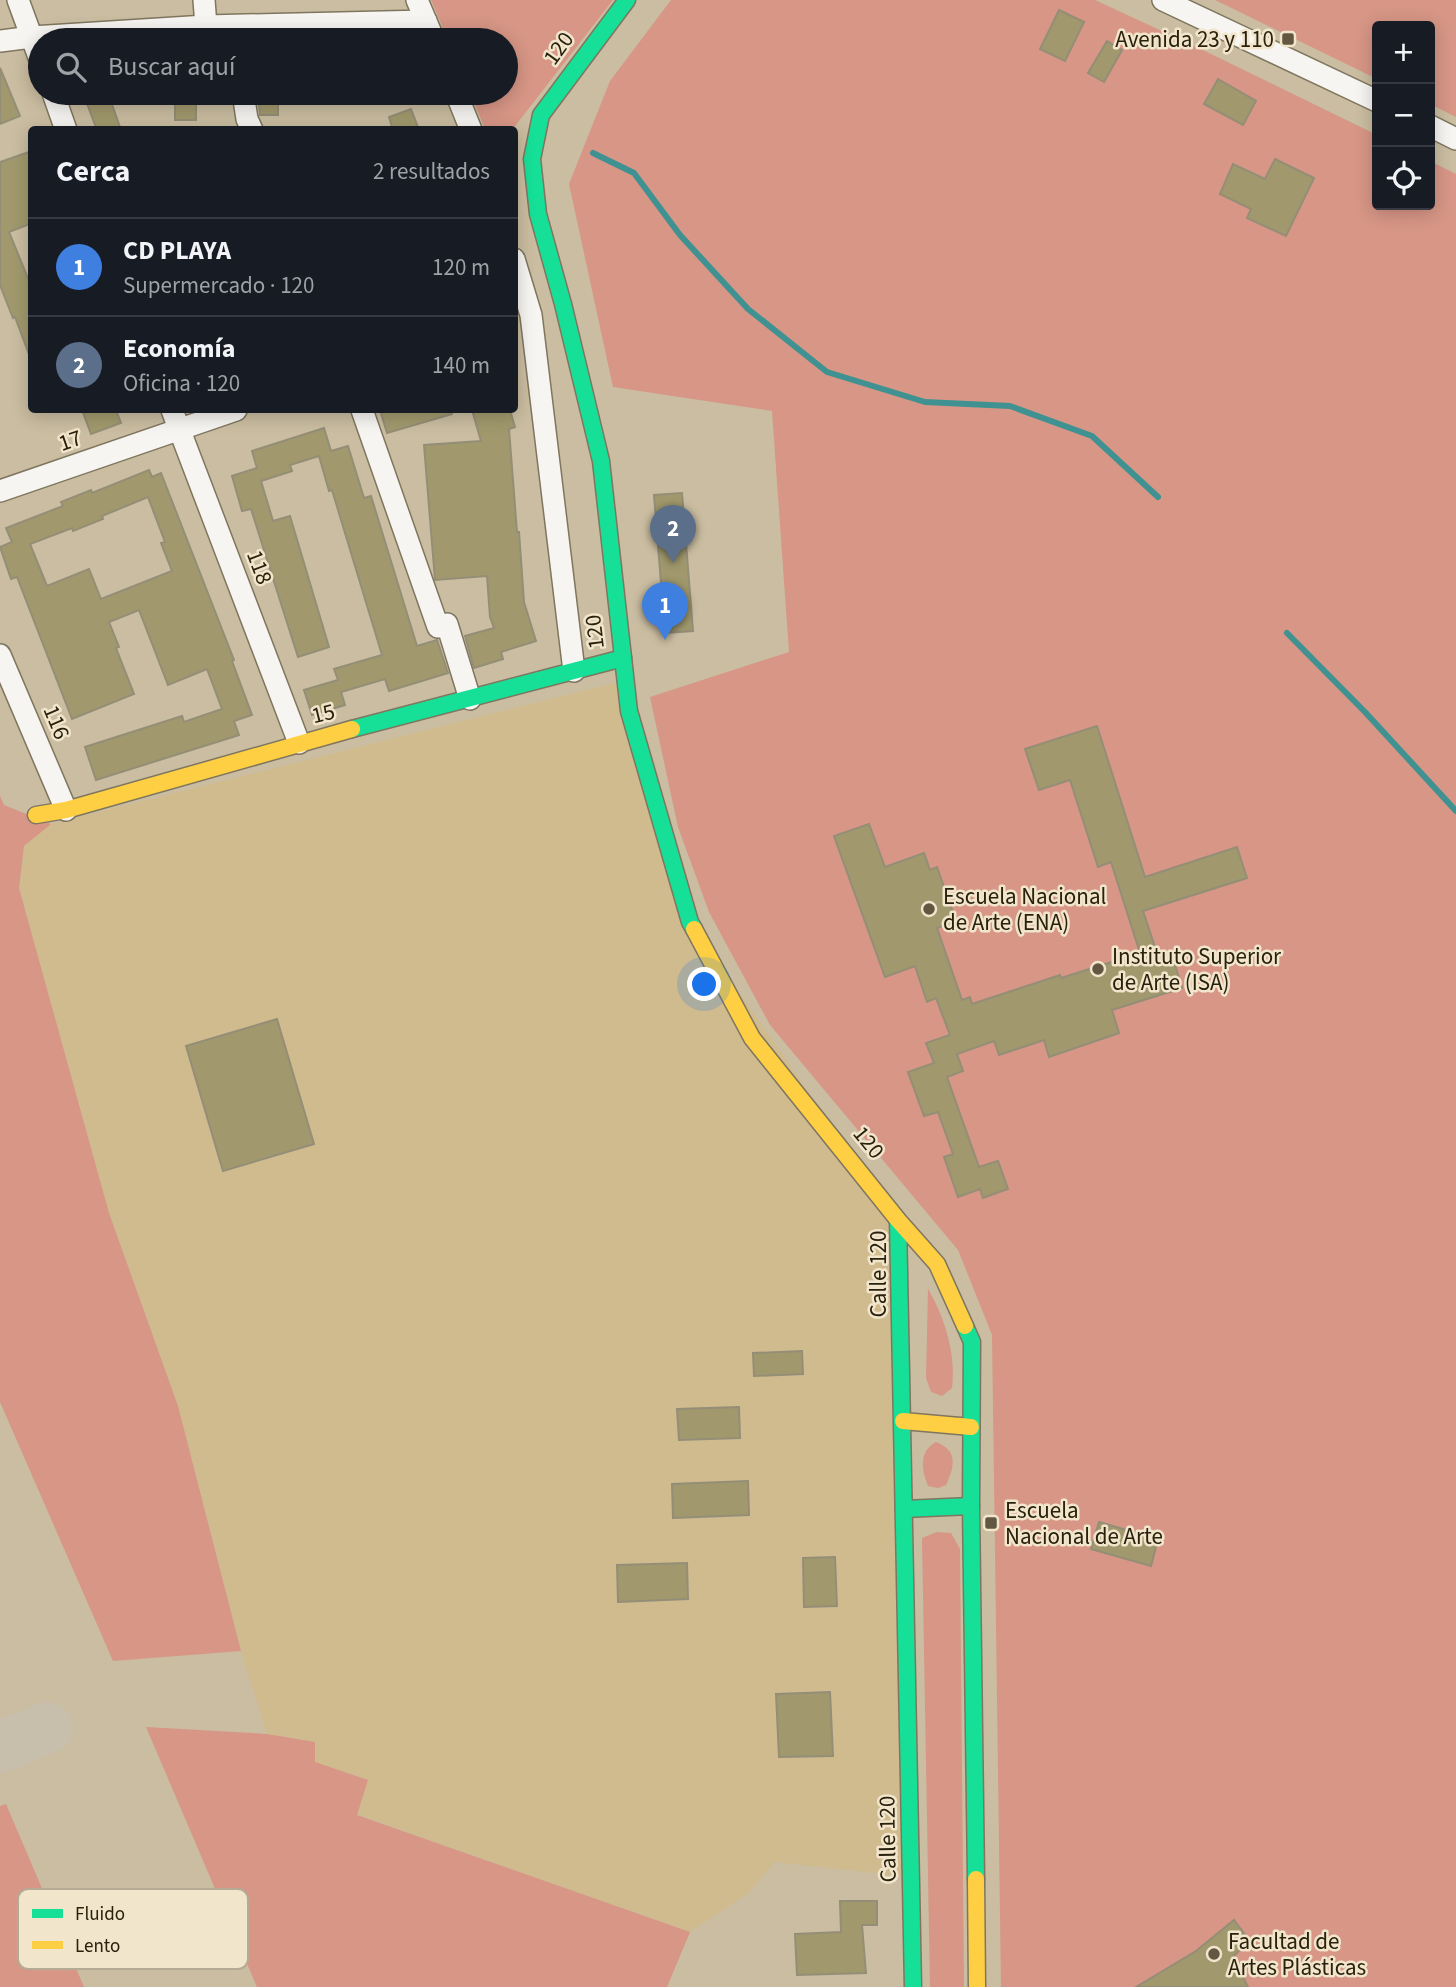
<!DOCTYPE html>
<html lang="es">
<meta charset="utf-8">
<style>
:root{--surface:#171b24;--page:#242831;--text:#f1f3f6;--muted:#9ea1a6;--line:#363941;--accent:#0b8043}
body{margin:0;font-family:"Source Sans 3",sans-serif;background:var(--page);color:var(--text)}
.controls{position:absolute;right:21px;top:21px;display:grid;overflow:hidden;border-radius:7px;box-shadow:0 4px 18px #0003}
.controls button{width:63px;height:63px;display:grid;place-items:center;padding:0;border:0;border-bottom:2px solid var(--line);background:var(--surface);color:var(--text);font:35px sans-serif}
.you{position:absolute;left:705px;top:985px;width:24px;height:24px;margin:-18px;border:5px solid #fff;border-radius:50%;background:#1a73e8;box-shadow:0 0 0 10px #1a73e833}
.badge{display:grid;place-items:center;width:46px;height:46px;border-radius:50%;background:var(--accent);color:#fff;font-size:23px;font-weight:700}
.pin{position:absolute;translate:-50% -58px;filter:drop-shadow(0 2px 4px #0008)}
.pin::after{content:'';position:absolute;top:37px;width:24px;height:21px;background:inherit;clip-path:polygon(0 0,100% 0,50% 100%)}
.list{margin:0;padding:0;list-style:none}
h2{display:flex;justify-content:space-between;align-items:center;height:91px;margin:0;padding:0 28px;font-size:30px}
h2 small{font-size:23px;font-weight:400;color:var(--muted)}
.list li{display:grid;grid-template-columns:46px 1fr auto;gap:21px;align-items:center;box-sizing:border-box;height:98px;padding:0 28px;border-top:2px solid var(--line)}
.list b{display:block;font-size:26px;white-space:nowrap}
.list p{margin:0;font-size:23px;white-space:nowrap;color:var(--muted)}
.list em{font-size:23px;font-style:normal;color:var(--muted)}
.icon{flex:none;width:38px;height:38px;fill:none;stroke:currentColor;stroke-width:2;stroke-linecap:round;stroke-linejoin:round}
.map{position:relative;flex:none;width:1456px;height:1987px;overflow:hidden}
.search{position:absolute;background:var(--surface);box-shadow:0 4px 18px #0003;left:28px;top:28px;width:490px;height:77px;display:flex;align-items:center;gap:18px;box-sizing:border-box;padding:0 24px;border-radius:38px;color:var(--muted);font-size:26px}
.panel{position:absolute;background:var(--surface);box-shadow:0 4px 18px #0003;left:28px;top:126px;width:490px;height:287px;border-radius:7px}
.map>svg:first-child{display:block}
.built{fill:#d0bb8f}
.green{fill:#d79686}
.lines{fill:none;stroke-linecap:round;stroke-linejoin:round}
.stream{stroke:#3f9291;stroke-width:6}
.taxiway{stroke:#c7beac;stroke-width:52}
.building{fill:#a1996d;stroke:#948e77;stroke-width:2;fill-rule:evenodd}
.street-casing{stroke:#7f765f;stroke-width:24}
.fast-casing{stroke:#7f765f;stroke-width:19}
.slow-casing{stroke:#7f765f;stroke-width:19}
.street{stroke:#f7f5f1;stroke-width:21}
.fast{stroke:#16e098;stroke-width:16}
.slow{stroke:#ffcf43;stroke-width:16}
.poi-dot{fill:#625841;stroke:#f1e5cc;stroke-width:2.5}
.labels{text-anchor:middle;stroke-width:5;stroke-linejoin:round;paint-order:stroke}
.poi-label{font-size:23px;fill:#2a210d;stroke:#f1e5cc;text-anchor:start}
.street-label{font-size:23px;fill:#2a210d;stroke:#f1e5cc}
.key{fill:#f1e5cc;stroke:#b5aa93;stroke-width:2}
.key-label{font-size:19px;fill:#2a210d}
</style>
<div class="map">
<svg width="1456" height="1987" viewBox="0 0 1456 1987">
<rect width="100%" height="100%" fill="#cabda1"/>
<!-- built -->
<path class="built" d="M626,680L690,922L898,1220L911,1877L774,1862L750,1892L690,1932L356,1814L367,1779L314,1762L315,1742L267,1734L241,1651L178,1406L109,1213L19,888L24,846L51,824Z"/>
<!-- green -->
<g class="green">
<path d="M431,0H613L512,130L485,129L470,93H506V40H448Z"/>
<path d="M671,0H1095L1207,52L1377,135V205H1430V161L1456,174V1987H1001L992,1335L958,1250L770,1025L709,912L678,827L650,697L789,652L772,411L613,387L569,184L610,81Z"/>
<path d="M1215,0H1456V117L1430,104V26H1377V79Z"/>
<path d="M0,796L4,805L51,824L24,846L19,888L109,1213L178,1406L241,1651L113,1661L0,1402Z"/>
<path d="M928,1289C945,1318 956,1354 952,1388L942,1396L931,1392L926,1378Z"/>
<path d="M936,1442C959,1451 954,1467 946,1485L938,1488L928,1486C921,1469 919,1451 936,1442Z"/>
<path d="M937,1532L951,1533L960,1549L964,1987H930L922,1538Z"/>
<path d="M146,1727L267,1734L315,1742V1762L368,1780L357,1815L690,1932L667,1987H257Z"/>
<path d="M6,1804L84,1987H0V1806Z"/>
</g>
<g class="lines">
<!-- stream -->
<g class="stream">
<path d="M593,153L634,173L680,235L748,309L827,372L925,402L1010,406L1092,436L1158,497"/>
<path d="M1287,633L1365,712L1456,811"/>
</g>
<!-- taxiway -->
<path class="taxiway" d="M0,1747L47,1728"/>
</g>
<!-- building -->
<g class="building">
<path d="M1059,10L1084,22L1065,61L1040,49Z"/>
<path d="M1107,41L1122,50L1104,82L1088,73Z"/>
<path d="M0,68L20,116L0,124Z"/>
<path d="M1218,79L1256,101L1243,125L1204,104Z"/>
<path d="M83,93H108L121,130H97Z"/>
<rect x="175" y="93" width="21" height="27"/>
<path d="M258,93H278V115H260Z"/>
<path d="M411,109L419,130H393L389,117Z"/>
<path d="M32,151V223L9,232L32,288V357H30L15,317L13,318L0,285V162Z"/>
<path d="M1275,159L1314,178L1286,236L1247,218L1251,209L1220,194L1233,164L1265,179Z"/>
<path d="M82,410H116L121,423L91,434Z"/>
<path d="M380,410H451L452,414L387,433Z"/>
<path d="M472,410H510L515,427L509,429L517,532H519L524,602L536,641L501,652L503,659L474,668L465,636L494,628L490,617L487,576L435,580L424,445L481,441Z"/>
<path d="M324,428L331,451L348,446L364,498L371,496L417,646L437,640L448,673L389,691L385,679L341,692L345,705L312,715L304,690L338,680L334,669L382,655L332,490L329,491L319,456L290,465L292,471L261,481L273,521L290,516L329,647L298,657L251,509L242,511L232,476L257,468L252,451Z"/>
<path d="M149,470L152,477L161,473L234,660L232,661L252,715L234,721L239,735L96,780L85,747L182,716L184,722L222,709L207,669L168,685L139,610L109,622L119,647L116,648L134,694L72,719L17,577L11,579L0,547L12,542L6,528L63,506L61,502L91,490L92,493ZM148,497L165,542L161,543L172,571L101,599L89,569L47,586L30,544L72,528L73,531L103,519L102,516Z"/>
<path d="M682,493L693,631L665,633L654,495Z"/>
<path d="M1097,726L1145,877L1237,847L1247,878L1143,911L1160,962L1173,958L1182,988L1112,1010L1119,1033L1049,1057L1044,1040L999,1055L994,1041L957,1054L963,1071L947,1077L979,1167L998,1161L1008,1189L983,1198L980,1189L958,1197L944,1157L953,1154L938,1112L924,1116L908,1072L934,1063L926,1043L950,1035L936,998L927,1002L915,966L885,977L834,836L869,824L885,867L924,853L930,870L937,867L956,921L937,928L962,1000L970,997L972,1004L1060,975L1061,978L1140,953L1111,862L1098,867L1070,780L1039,790L1025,749Z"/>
<path d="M277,1019L314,1144L223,1171L186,1046Z"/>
<path d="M802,1351L803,1374L754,1376L753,1353Z"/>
<path d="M739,1407L740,1438L679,1440L677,1409Z"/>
<path d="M748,1481L749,1515L673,1518L672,1484Z"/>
<path d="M1099,1522L1158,1539L1151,1566L1091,1549Z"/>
<path d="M835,1557L837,1606L804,1607L803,1558Z"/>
<path d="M687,1563L688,1599L618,1602L617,1565Z"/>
<path d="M830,1692L833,1756L779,1757L776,1694Z"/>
<path d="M840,1901H877V1925H862L866,1973L797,1975L795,1934L841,1932Z"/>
<path d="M1234,1920L1249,1940L1233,1957L1248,1987H1136L1196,1951Z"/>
</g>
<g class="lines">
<!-- street casing -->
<g class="street-casing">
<g id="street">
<path d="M18,0L40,60"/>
<path d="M204,0L206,26"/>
<path d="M417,0L434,40"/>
<path d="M1163,0L1377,101"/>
<path d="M0,41L32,37L206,26L426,21"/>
<path d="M53,93L66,130"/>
<path d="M243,93L247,119L252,130"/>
<path d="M456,93L471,130"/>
<path d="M1430,126L1456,139"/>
<path d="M514,259L531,315L574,671"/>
<path d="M172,410L299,743"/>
<path d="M362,410L438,627L447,624L470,699"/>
<path d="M0,491L236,410"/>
<path d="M0,655L66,810"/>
</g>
</g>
<!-- fast casing -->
<g class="fast-casing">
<g id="fast">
<path d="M627,0L541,115L532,159L538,214L563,304L601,461L629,711L690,922L694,929"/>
<path d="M352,729L623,658"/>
<path d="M898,1220L913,1987"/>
<path d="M965,1326L972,1342L971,1506L976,1879"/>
<path d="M904,1509L971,1506"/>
</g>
</g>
<!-- slow casing -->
<g class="slow-casing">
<g id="slow">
<path d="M36,815L66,810L352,729"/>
<path d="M694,929L752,1038L898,1220L937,1264L965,1326"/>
<path d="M903,1421L971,1427"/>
<path d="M976,1879L977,1987"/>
</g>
</g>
<!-- street -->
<use href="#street" class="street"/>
<!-- fast -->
<use href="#fast" class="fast"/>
<!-- slow -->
<use href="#slow" class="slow"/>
</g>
<!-- markers -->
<g class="poi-dot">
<rect x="1281" y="32" width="14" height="14" rx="3.5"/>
<circle cx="929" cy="909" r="7"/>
<circle cx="1098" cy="969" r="7"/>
<rect x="984" y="1516" width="14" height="14" rx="3.5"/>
<circle cx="1214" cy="1954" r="7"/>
</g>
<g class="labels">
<!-- poi labels -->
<g class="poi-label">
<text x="1274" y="47" text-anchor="end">Avenida 23 y 110</text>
<text x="943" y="904">Escuela Nacional<tspan x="943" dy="26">de Arte (ENA)</tspan></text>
<text x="1112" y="964">Instituto Superior<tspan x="1112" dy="26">de Arte (ISA)</tspan></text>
<text x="1005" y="1518">Escuela<tspan x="1005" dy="26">Nacional de Arte</tspan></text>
<text x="1228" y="1949">Facultad de<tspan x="1228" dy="26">Artes Plásticas</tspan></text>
</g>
<!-- street labels -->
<g class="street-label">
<text transform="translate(558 48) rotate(-54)" y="8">120</text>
<text transform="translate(70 440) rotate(-19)" y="8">17</text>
<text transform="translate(260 567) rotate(69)" y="8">118</text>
<text transform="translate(594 632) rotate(-97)" y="8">120</text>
<text transform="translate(323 713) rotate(-14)" y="8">15</text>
<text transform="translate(57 722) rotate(67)" y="8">116</text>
<text transform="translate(869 1142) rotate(51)" y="8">120</text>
<text transform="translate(878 1274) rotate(-90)" y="8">Calle 120</text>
<text transform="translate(887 1839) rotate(-91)" y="8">Calle 120</text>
</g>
</g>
<!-- legend -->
<rect x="18" y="1889" width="230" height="80" rx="10" class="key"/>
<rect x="32" y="1909" width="31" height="9" fill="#16e098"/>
<rect x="32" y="1941" width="31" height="8" fill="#ffcf43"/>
<g class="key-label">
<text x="75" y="1920">Fluido</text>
<text x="75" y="1952">Lento</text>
</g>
</svg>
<div class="controls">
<button>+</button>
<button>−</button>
<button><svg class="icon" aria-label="locate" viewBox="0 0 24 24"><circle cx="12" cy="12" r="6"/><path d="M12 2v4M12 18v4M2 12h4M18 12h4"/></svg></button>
</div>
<div class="you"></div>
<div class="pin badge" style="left:665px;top:640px;background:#3f7fe0">1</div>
<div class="pin badge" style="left:673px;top:563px;background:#5c6f8a">2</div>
<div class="search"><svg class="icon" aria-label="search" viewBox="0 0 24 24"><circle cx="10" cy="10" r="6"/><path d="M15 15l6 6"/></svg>Buscar aquí</div>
<section class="panel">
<h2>Cerca<small>2 resultados</small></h2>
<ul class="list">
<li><span class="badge" style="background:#3f7fe0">1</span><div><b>CD PLAYA</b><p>Supermercado · 120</p></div><em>120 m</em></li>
<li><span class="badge" style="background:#5c6f8a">2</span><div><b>Economía</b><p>Oficina · 120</p></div><em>140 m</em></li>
</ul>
</section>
</div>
